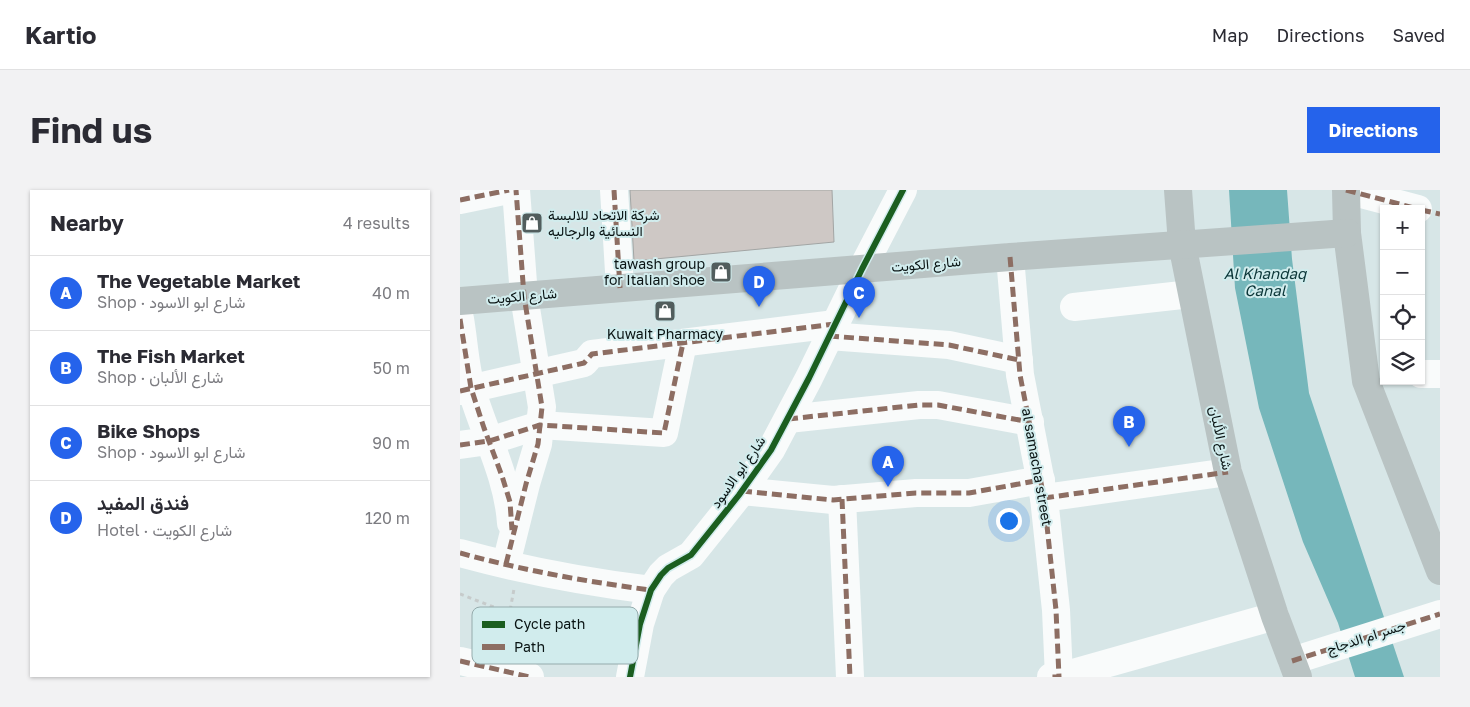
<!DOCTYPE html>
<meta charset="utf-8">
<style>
:root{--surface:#fff;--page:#f2f2f3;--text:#2b2b33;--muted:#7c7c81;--line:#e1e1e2;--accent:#2563eb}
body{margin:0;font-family:"Golos Text",Vazirmatn,sans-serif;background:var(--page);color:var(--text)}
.controls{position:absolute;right:15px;top:15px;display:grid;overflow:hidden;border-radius:0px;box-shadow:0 1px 4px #0004}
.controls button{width:45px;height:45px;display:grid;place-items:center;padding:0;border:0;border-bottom:1px solid var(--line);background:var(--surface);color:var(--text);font:25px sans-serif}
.you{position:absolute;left:548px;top:330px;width:18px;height:18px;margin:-12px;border:4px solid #fff;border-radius:50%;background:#1a73e8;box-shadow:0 0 0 8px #1a73e833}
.badge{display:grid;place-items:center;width:32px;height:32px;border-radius:50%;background:var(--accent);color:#fff;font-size:16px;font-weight:700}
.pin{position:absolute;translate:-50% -41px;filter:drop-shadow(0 1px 2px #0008)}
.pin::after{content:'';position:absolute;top:26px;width:18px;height:15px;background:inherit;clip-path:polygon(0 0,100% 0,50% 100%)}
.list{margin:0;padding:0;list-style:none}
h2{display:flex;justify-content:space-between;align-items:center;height:65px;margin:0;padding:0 20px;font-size:21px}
h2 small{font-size:16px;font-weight:400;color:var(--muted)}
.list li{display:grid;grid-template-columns:32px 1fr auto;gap:15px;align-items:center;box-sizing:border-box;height:75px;padding:0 20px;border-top:1px solid var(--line)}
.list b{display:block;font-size:19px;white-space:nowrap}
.list p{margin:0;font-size:16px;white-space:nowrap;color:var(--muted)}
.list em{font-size:16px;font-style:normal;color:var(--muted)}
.icon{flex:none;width:28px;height:28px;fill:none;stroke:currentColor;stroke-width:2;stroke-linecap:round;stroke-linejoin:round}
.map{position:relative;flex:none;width:980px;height:487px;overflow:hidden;border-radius:0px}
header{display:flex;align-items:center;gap:30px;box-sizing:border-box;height:70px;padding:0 25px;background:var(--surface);border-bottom:1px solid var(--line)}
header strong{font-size:24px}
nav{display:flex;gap:28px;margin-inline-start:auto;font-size:18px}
.intro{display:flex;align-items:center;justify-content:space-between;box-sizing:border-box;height:120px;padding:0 30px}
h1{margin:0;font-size:35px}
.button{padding:12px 22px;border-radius:0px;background:var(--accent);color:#fff;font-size:18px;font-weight:700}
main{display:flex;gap:30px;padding:0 30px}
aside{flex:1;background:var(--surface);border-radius:0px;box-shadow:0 1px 4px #0004}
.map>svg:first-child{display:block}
.water{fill:#76b7bb}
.building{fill:#cec8c5;stroke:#a2a5a4}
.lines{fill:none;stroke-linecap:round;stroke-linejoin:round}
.path{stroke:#c6cbcb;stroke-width:3;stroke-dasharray:4 4;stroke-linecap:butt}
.minor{stroke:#f9fbfb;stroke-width:28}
.major{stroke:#b9c3c3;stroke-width:28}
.quiet{stroke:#8d6e63;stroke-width:5;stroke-dasharray:10 5;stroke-linecap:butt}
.cycleway-casing{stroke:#d1eced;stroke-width:9}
.cycleway{stroke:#1b5e20;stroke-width:6}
.labels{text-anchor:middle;stroke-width:4;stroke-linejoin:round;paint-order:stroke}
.poi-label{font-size:14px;fill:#091313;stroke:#d1eced;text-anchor:start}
.street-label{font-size:14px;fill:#091313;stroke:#d1eced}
.water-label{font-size:15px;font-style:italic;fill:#0b3638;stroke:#d1eced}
.key{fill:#d1eced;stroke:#95abac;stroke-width:1}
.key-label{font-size:14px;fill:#091313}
</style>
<header>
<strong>Kartio</strong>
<nav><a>Map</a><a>Directions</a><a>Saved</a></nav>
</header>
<div class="intro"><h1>Find us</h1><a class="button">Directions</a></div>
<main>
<aside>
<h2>Nearby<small>4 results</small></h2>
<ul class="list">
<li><span class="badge">A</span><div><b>The Vegetable Market</b><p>Shop · شارع ابو الاسود</p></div><em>40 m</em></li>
<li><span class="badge">B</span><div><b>The Fish Market</b><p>Shop · شارع الألبان</p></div><em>50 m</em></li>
<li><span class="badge">C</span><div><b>Bike Shops</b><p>Shop · شارع ابو الاسود</p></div><em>90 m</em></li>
<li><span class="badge">D</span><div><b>فندق المفيد</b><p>Hotel · شارع الكويت</p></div><em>120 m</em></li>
</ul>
</aside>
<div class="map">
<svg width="980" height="487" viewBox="0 0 980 487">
<rect width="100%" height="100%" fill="#d7e6e7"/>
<!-- water -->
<path class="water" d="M769,0H827L832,69L849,203L944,487H895L878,433L843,352L799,218L775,98Z"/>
<!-- building -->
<path class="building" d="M170,0H372L374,52L174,71Z"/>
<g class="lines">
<!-- path -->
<g class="path">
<path d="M0,404L49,423"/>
<path d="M47,436L155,451"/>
<path d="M43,459L54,399"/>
</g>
<!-- minor -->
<g class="minor">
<path d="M154,0L160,98"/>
<path d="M886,0L958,19"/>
<path d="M0,10L49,0"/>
<path d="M550,67L560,185L584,308L596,420L599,487"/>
<path d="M614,117L731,104"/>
<path d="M0,129C4,152 5,178 12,201C25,245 48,287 51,333"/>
<path d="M369,146L489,155L559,170"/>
<path d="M961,184H980"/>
<path d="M0,201L124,173L132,164L375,134"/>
<path d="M328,229L459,215H478L570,232"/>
<path d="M0,255L29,251L80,235L204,243L223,153"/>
<path d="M282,301L373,310L456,303H509L581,290"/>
<path d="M584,308L768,282"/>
<path d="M382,309L390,487"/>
<path d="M0,363C62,380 127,392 191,400"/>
<path d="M46,374L66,294L78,254L82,217L64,106L56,0"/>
<path d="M0,471L70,487"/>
<path d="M832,471L980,424"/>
<path d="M170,487L180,434L191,400L201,385L208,378L231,365L279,305L311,260L349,188L402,79L443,0"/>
<path d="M591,487H599L815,426"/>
</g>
<!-- major -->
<g class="major">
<path d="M718,0L722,54L768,282L815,426L838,487"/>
<path d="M886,0L887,43L906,191L980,381"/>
<path d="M0,111L550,67L887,43"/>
</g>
<!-- quiet -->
<g class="quiet">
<path d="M154,0L160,98"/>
<path d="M886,0L958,19"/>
<path d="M0,10L49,0"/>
<path d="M961,20L980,24"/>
<path d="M550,67L560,185L584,308L596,420L599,487H591"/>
<path d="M0,129L11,198L24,238L42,286L50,312L52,340"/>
<path d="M369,146L489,155L559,170"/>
<path d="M0,201L124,173L132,164L375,134"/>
<path d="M328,229L459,215H478L570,232"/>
<path d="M0,255L29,251L80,235L204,243L223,153"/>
<path d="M282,301L373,310L456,303H509L581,290"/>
<path d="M584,308L768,282"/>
<path d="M382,309L390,487"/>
<path d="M0,363C62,380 127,392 191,400"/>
<path d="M46,374L66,294L78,254L82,217L64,106L56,0"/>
<path d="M0,471L70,487"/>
<path d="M832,471L980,424"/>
</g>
<!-- cycleway casing -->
<g class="cycleway-casing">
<path id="cycleway" d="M170,487L180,434L191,400L201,385L208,378L231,365L279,305L311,260L349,188L402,79L443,0"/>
</g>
<!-- cycleway -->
<use href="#cycleway" class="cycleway"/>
</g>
<!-- icons -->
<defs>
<g id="shop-square" transform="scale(1.125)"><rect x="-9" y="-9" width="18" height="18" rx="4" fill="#515d5d" stroke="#d1eced"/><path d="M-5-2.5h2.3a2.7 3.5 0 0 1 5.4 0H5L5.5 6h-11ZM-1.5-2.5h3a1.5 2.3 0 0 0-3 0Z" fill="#fff"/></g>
</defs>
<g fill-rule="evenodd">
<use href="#shop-square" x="72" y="33"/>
<use href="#shop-square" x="261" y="82"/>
<use href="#shop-square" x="205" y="121"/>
</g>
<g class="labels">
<!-- poi labels -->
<g class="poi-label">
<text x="88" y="30">شركة الاتحاد للالبسة<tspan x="88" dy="16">النسائية والرجاليه</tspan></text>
<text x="245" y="79" text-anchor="end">tawash group<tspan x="245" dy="16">for Italian shoe</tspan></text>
<text x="205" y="149" text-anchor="middle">Kuwait Pharmacy</text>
</g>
<!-- street labels -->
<g class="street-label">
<text transform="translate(466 74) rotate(-5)" y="5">شارع الكويت</text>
<text transform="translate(62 106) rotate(-5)" y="5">شارع الكويت</text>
<text transform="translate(761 248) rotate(78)" y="5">شارع الألبان</text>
<text transform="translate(577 277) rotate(80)" y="5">al samacha street</text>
<text transform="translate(278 282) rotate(-55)" y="5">شارع ابو الاسود</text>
<text transform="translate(906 447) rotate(-18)" y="5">جسر ام الدجاج</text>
</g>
<!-- water labels -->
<g class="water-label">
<text x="805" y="89">Al Khandaq<tspan x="805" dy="17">Canal</tspan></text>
</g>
</g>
<!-- legend -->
<rect x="12" y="417" width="166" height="57" rx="8" class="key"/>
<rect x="22" y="431" width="23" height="7" fill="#1b5e20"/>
<rect x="22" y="454" width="23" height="6" fill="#8d6e63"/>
<g class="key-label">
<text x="54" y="439">Cycle path</text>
<text x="54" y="462">Path</text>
</g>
</svg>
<div class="controls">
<button>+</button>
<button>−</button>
<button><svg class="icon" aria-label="locate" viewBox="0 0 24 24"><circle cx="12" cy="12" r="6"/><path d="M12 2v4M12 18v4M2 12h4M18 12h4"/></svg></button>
<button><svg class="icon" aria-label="layers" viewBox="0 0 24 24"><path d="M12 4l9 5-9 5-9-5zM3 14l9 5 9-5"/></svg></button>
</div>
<div class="you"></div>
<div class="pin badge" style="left:428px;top:297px">A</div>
<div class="pin badge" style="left:669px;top:257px">B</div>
<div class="pin badge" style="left:399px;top:128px">C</div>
<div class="pin badge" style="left:299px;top:117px">D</div>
</div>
</main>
